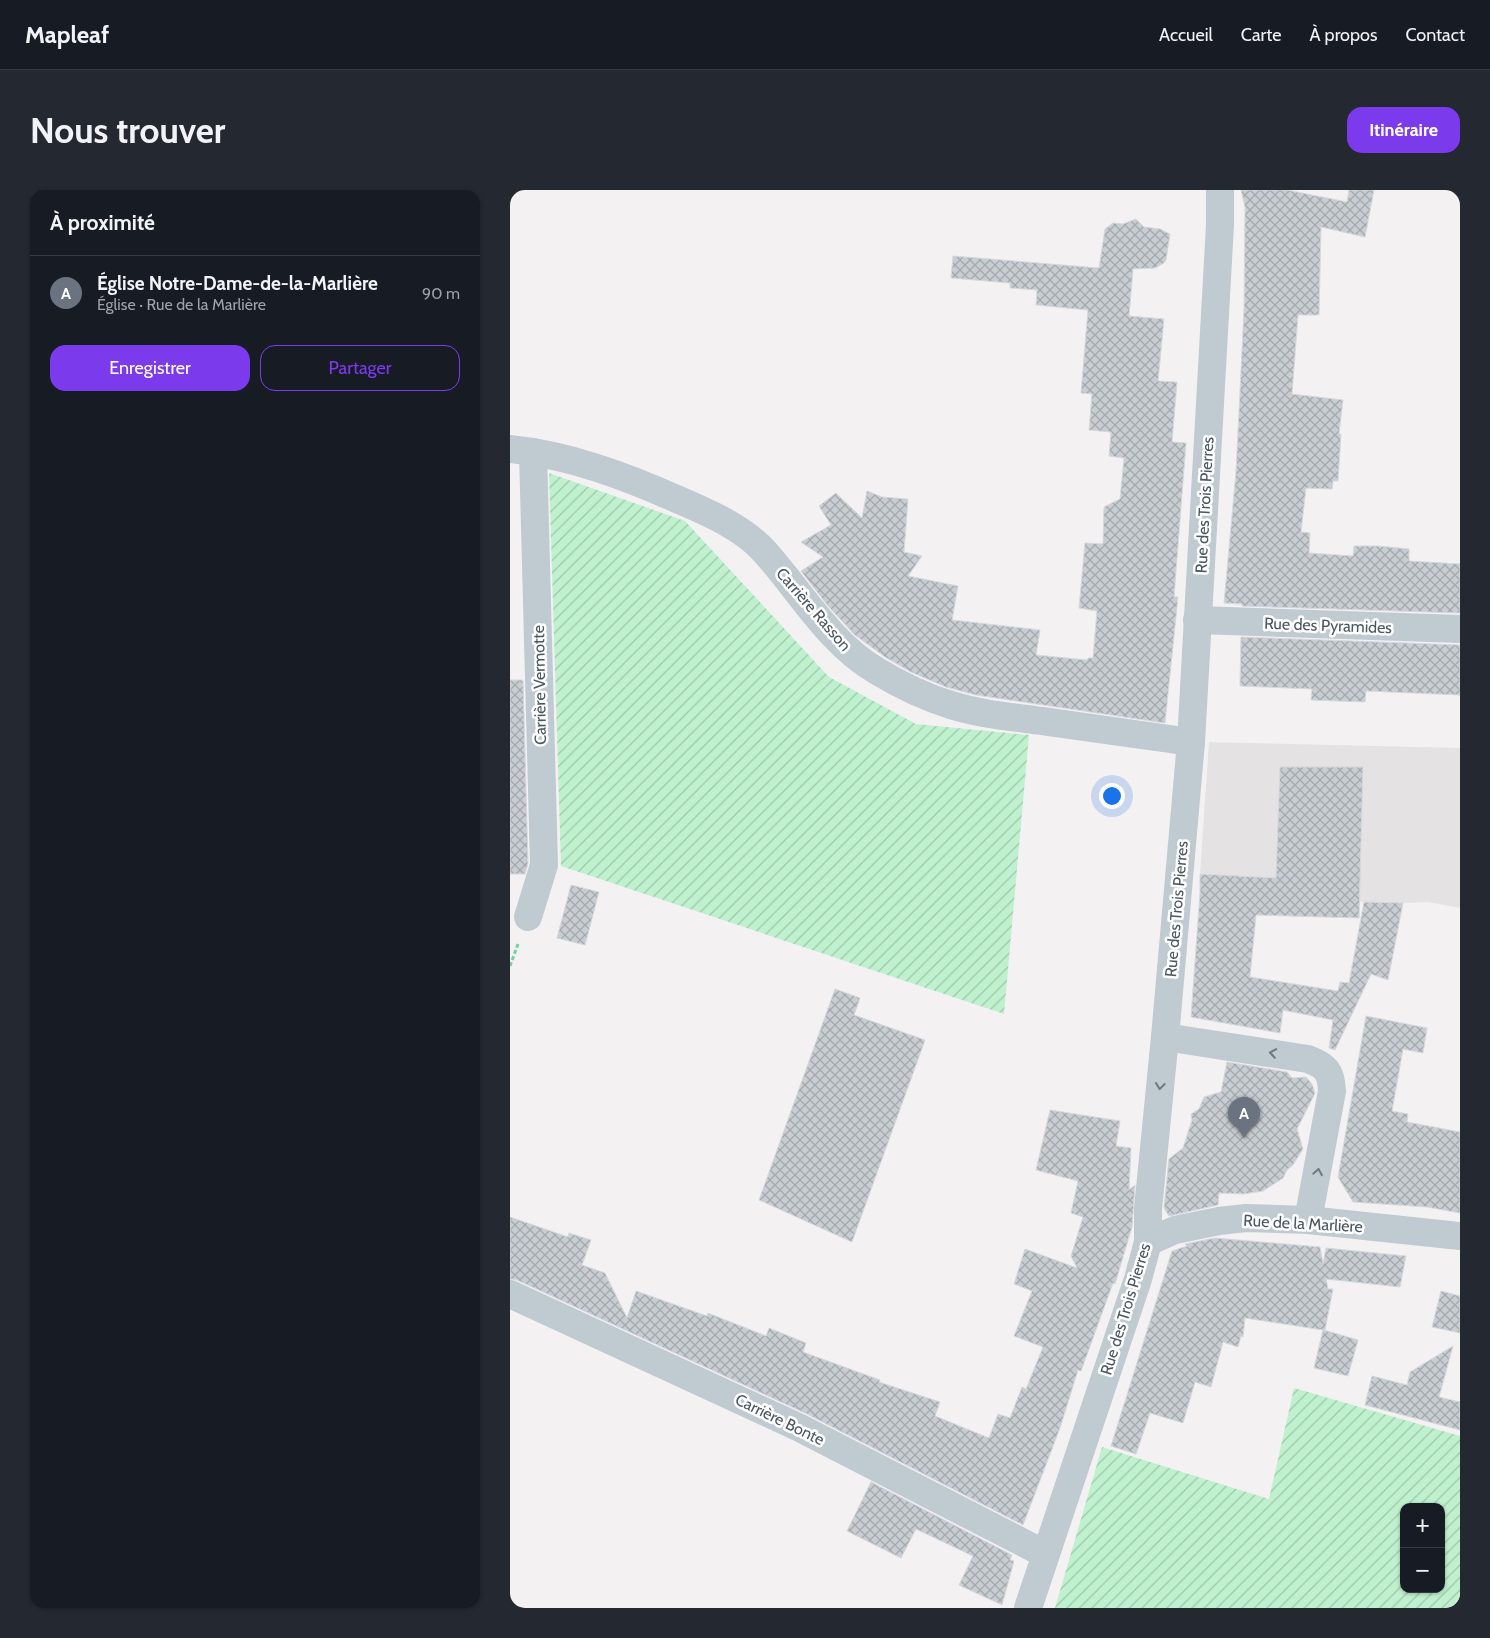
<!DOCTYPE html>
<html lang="fr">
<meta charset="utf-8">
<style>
:root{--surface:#171b24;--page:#242831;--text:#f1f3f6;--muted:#9ea1a6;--line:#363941;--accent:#7c3aed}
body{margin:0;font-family:Cabin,sans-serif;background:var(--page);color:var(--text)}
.controls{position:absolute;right:15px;bottom:15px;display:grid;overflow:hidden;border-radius:10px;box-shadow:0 1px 4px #0004}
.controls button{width:45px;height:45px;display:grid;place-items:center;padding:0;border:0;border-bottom:1px solid var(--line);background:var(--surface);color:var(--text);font:25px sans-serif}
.you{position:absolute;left:601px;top:605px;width:18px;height:18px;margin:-12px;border:4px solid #fff;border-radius:50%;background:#1a73e8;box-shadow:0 0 0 8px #1a73e833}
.badge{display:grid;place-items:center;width:32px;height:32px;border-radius:50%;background:var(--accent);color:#fff;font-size:16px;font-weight:700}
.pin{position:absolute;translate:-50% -41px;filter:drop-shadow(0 1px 2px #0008)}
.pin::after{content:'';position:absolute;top:26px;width:18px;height:15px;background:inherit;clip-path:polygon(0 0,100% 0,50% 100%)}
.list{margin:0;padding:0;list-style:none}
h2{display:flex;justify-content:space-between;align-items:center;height:65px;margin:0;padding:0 20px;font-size:21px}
h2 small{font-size:16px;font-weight:400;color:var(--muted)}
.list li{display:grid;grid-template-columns:32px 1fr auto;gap:15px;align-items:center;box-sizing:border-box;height:75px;padding:0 20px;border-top:1px solid var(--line)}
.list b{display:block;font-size:19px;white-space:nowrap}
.list p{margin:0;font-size:16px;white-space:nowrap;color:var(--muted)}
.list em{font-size:16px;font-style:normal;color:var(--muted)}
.actions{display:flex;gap:10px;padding:15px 20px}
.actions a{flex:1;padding:11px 0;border:1px solid var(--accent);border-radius:15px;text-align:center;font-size:18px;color:var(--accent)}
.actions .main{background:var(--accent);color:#fff}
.map{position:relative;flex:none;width:950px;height:1418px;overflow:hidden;border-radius:15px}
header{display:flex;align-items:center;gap:30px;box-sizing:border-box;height:70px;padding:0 25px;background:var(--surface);border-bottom:1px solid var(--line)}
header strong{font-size:24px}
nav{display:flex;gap:28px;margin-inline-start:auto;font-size:18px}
.intro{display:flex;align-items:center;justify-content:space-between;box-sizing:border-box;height:120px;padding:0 30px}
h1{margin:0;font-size:35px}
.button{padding:12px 22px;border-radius:15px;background:var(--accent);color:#fff;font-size:18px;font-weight:700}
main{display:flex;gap:30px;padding:0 30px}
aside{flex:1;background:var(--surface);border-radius:15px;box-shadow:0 1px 4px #0004}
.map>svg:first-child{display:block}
.education{fill:#e5e2e4}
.garden{fill:url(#garden-furrows);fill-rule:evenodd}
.building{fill:url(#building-cross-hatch);stroke:#d5d8dd}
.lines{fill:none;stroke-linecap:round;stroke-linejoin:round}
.path{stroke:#76d19b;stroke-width:3;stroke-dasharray:4 2.5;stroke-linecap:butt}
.minor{stroke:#bfcad1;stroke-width:28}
.oneway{stroke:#6c7a82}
.labels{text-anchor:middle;stroke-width:5;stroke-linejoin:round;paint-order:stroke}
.street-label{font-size:16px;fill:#485760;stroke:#fff}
</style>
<header>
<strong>Mapleaf</strong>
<nav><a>Accueil</a><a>Carte</a><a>À propos</a><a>Contact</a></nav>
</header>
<div class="intro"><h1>Nous trouver</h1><a class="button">Itinéraire</a></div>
<main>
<aside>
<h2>À proximité<small></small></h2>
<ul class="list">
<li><span class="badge" style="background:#6b7280">A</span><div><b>Église Notre-Dame-de-la-Marlière</b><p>Église · Rue de la Marlière</p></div><em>90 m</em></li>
</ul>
<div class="actions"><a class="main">Enregistrer</a><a>Partager</a></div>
</aside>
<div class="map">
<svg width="950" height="1418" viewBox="0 0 950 1418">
<defs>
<pattern id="garden-furrows" width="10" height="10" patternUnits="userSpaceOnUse" patternTransform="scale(1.25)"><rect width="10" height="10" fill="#c0f1ce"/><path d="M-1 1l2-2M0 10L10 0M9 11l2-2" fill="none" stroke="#9ec6ab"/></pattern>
<pattern id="building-cross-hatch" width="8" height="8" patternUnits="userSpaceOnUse" patternTransform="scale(1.25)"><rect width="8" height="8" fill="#c8cdd1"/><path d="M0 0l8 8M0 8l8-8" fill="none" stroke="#a4a9ad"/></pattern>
</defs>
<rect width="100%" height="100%" fill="#f4f1f2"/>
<!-- education -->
<path class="education" d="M699,552L950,558V718L918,712L893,713L752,709L690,704V684Z"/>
<!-- garden -->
<g class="garden">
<path d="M39,283L175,331L319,487L406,534L519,545L494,824L51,676Z"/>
<path d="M784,1198L950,1246V1418H545L592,1257L759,1309ZM894,1317H931V1399H894Z"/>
</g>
<!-- building -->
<g class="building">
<path d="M731,0H777L837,12L839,0H864L855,47L811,37L809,125H788L782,204L833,210L829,244H831L828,291H823L822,299L796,298L791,342L800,343L799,363L843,366L844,356H869L899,359V371L950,374V423L732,416V414L714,413L726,282L734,120L735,17Z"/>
<path d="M626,29L634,37L650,39L660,44L656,70L654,73L645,78L623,79L619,126L654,129L648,191L667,192L662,252L676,253L664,407H668L655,533L466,505L436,497L401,482L375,467L345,445L318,416L291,381L313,367L291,352L321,335L309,316L326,303L352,328L357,301L372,307L398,309L394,362L412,366L398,386L448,396L442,430L530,440L526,465L577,470L578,468H583L587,421L569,418L575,353L593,354L594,317L610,309L614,268L599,266L601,242L579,240L582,204L571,203L578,120L526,115L527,100L500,98V93L441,88L443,66L589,78L595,39L603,33L613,34Z"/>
<path d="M731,447L950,455V505L856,501L855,512L801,510L802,499L730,496Z"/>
<path d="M0,490H13L18,673L15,684H0Z"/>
<path d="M770,577H853L849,728L746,725L740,787L828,801L830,792L839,793L854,712L893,713L878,790L861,784L825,860L819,858L823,830L773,820L770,843L681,827L690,703V684L766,688Z"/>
<path d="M61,695L89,702L75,755L47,748Z"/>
<path d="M325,799L350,808L344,825L415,850L342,1052L249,1010Z"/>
<path d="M856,826L917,838L913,863L893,859L882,921L898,924L897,932L950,942V1023L917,1017L843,1012L828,987Z"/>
<path d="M717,872L777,882L782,888L796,887L802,894L805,903L787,939L793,959L783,975L777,980L773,988L753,1001L734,1004L709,1003L708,1015L659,1026L654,1018L659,969L673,958L682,930L681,924L689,919L694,907L711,902Z"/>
<path d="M540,920L610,931L606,956L621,958L619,1000L625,995L622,1037L605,1094L603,1093L571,1181L568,1180L550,1238L513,1335L297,1224L7,1090L0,1089V1027L58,1047L59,1043L81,1050L72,1075L95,1083L117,1128L126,1101L197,1126L198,1123L256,1146L259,1138L296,1153L293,1162L370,1190L369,1192L430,1212L425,1226L479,1248L488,1224L500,1228L512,1197L516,1199L533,1157L504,1146L522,1101L504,1094L515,1059L567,1078L561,1066L573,1027L561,1023L568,991L526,980Z"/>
<path d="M705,1048L810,1057L813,1074L816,1058L896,1066L890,1097L816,1089L818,1099H823L815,1140H814L848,1150L838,1186L804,1178L813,1140L735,1128L733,1147L731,1146L728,1157L713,1152L701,1197L685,1192L673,1233L640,1223L626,1264L601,1256L662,1061L677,1056L675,1054Z"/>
<path d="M931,1101L950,1106V1143L922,1137Z"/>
<path d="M943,1156L929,1207L950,1212V1240L855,1215L862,1186L897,1195L900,1182Z"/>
<path d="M361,1292L502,1365L500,1370L504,1371L492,1415L449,1395L463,1366L406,1339L391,1368L337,1341Z"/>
</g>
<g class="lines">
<!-- path -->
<path class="path" d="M0,776L8,754"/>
<!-- minor -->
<g class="minor">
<path d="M0,259C59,265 115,286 169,310C199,323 232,337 254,361C291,402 319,453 367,481C390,495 415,507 441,515C469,524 502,527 532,531C581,538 631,545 681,552"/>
<path d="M687,430L950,439"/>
<path d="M18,727L34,675L23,262"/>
<path d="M655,847L798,869C816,876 821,881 822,901L798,1030"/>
<path d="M638,1052L665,1040L709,1031L736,1028L798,1030L950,1046"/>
<path d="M0,1104L290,1238L535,1364"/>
<path d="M518,1418L628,1089L638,1052V1019L655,847L681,552L710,35V0"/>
</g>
</g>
<!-- one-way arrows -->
<defs><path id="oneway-chevron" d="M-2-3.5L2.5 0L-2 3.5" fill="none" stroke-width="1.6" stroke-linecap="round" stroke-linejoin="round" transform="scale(1.25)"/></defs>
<g class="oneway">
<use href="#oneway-chevron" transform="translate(763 863) rotate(-171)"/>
<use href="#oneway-chevron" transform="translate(650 896) rotate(96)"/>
<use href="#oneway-chevron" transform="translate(808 982) rotate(-80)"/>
</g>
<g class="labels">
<!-- street labels -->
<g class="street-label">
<text transform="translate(694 315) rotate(-87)" y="6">Rue des Trois Pierres</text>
<text transform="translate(304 419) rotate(49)" y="6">Carrière Rasson</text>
<text transform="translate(818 435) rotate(2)" y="6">Rue des Pyramides</text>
<text transform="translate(29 495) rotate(-91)" y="6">Carrière Vermotte</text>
<text transform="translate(666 719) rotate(-85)" y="6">Rue des Trois Pierres</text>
<text transform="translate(793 1033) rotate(3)" y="6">Rue de la Marlière</text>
<text transform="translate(615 1119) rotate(-73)" y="6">Rue des Trois Pierres</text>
<text transform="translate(270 1229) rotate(26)" y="6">Carrière Bonte</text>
</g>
</g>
</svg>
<div class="controls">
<button>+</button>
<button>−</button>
</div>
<div class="you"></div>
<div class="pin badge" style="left:734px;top:948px;background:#6b7280">A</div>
</div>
</main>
